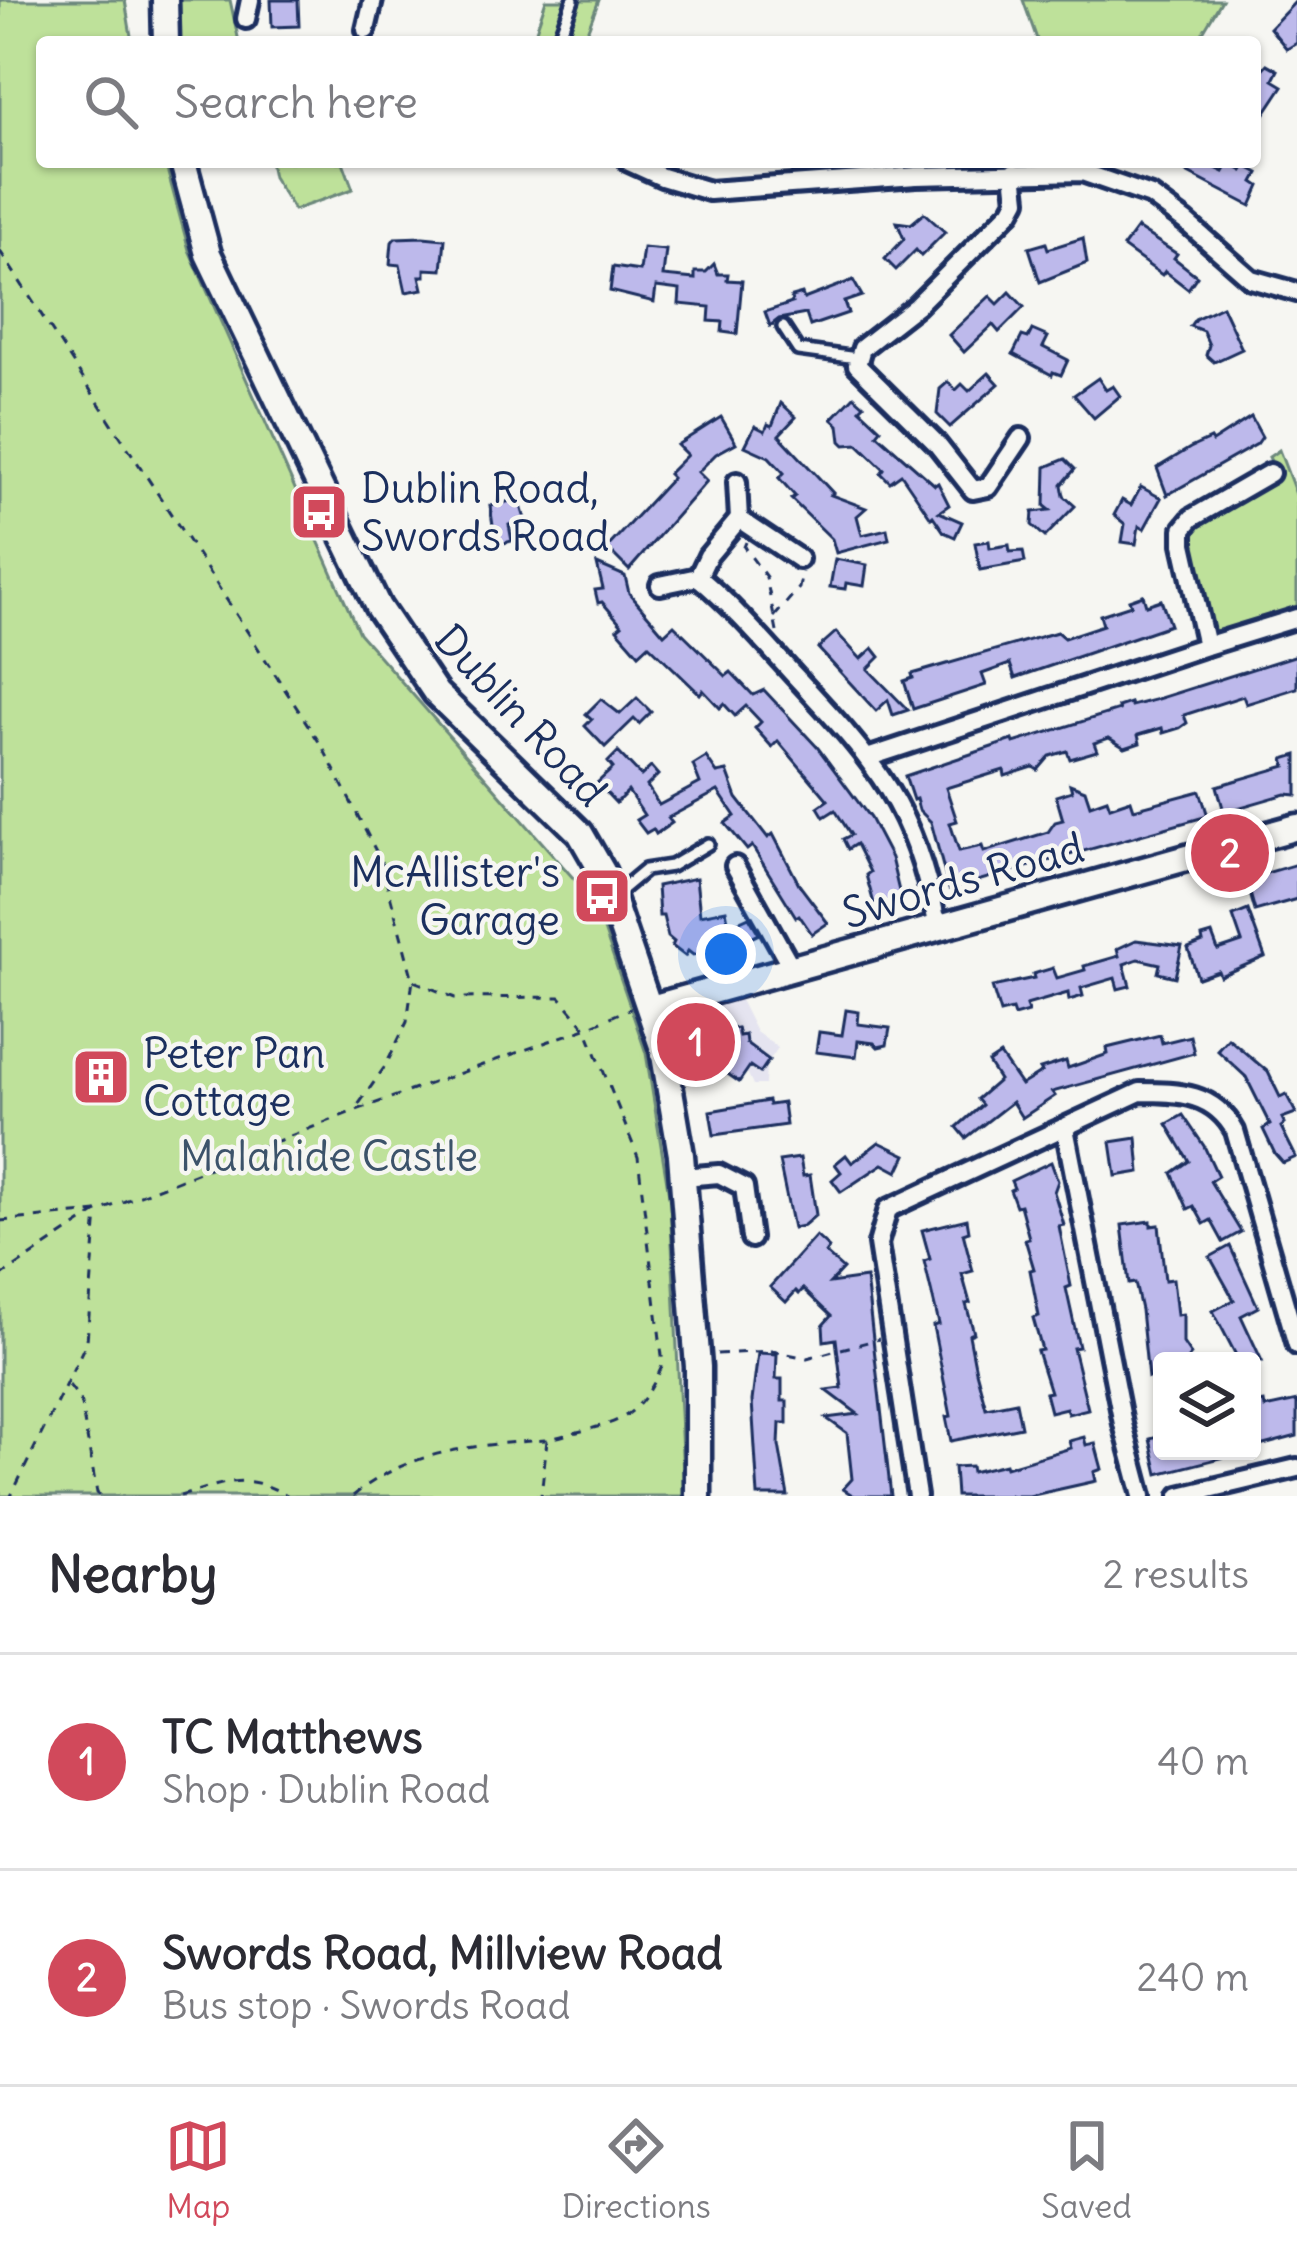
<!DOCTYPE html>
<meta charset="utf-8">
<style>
:root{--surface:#fff;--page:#f7f7f7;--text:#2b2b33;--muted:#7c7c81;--line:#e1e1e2;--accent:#d1495b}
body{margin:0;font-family:Delius,sans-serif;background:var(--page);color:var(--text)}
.controls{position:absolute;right:36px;bottom:36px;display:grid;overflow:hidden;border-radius:12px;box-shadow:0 3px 9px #0004}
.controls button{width:108px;height:108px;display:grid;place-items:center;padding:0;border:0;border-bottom:3px solid var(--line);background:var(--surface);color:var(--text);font:60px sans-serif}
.you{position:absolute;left:726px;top:954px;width:42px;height:42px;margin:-30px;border:9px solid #fff;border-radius:50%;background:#1a73e8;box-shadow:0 0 0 18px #1a73e833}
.badge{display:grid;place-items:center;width:78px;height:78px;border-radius:50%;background:var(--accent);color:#fff;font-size:39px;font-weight:700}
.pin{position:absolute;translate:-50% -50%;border:6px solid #fff;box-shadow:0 3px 12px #0006}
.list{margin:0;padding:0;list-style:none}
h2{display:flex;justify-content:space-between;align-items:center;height:156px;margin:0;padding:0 48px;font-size:51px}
h2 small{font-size:39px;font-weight:400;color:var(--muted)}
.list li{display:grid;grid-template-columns:78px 1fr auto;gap:36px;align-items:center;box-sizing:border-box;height:216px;padding:0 48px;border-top:3px solid var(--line)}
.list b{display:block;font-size:45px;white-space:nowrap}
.list p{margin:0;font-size:39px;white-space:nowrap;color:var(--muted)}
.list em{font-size:39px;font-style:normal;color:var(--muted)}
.icon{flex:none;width:66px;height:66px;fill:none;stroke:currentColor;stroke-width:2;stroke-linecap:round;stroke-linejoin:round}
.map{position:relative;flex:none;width:1297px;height:1496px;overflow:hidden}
.search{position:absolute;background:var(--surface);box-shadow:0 3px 9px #0004;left:36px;right:36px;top:36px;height:132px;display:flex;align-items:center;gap:30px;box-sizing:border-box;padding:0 42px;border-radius:12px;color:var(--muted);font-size:45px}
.sheet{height:588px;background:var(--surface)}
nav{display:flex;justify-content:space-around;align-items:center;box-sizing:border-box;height:168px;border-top:3px solid var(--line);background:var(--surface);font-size:33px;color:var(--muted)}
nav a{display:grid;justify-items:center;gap:6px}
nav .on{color:var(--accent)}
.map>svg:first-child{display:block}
.built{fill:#e5e4f0}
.green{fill:#bee19a;stroke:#6c887c;stroke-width:3}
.building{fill:#bdb9eb;stroke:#1b2f5e;stroke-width:3}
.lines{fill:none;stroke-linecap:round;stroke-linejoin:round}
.lane-casing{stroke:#1b2f5e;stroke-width:18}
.street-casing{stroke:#1b2f5e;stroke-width:26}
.secondary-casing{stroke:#1b2f5e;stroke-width:33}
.path{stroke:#1b2f5e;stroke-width:3;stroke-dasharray:9 9;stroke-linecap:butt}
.lane{stroke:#f6f6f2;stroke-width:9}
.street{stroke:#f6f6f2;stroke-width:16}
.secondary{stroke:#f6f6f2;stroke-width:24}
.labels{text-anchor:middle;stroke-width:9;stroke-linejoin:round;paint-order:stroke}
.poi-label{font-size:42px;fill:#1b2f5e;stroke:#f6f6f2;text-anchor:start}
.street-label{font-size:42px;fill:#1b2f5e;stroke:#f6f6f2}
.park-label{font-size:42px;fill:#3c536a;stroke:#f6f6f2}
</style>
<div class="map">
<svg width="1297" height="1496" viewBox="0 0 1297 1496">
<rect width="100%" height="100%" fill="#f6f6f2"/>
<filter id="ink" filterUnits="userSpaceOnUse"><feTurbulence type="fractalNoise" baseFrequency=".00833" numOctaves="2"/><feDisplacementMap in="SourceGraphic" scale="24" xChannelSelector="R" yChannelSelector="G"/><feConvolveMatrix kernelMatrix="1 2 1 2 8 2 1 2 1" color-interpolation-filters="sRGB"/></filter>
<g filter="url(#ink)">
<!-- built -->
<path class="built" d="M735,990L756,1032L778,1048L766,1065L765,1085H753L748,1074L735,1071L682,1081L673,1038L678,1023L689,1009Z"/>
<!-- green -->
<g class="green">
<path d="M0,0H125L132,42H42V162H165L189,250L359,633L595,903L646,1053L670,1201L684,1496H0Z"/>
<path d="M173,0H230L239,42H173Z"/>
<path d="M546,0H599L583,42H532Z"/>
<path d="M1023,0H1222L1197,42H1038Z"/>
<path d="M270,162H343L353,189L294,210L273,177Z"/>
<path d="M1279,450L1297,497V614L1213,639L1189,538L1193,527L1277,474L1269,457Z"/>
</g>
<!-- building -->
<g class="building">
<path d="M271,0H298L299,26L272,27Z"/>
<path d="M1297,0V43L1287,49L1270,28Z"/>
<path d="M1267,64L1278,70L1273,80L1283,86L1255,128V77Z"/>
<path d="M1167,162H1203L1224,172L1229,163L1243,171L1246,166L1259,173L1254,182L1260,186L1251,206Z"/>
<path d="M924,213L945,232L921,256L916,250L896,270L885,259L904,239L897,222L911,224Z"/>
<path d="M1137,228L1177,254L1174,258L1197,276L1188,289L1165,271L1162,275L1123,247Z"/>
<path d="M423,237L445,239L442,270L425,269V276H420L423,289L406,292L400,265L390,264L392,242L395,238Z"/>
<path d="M1083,238L1087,263L1040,282L1029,248L1046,243L1048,249Z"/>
<path d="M643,248L666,250L663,276L695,279V272H706L714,264L718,274H728L727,280L742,281L737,334L722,332L723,322L709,321L710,307L679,304L680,290L656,287L654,302L610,291L613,267L640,271Z"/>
<path d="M853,280L862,296L844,302L848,313L810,326L806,314L779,319L770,326L765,312L792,303L791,297L802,294L804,299Z"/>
<path d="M1010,292L1024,307L999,332L993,325L964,352L949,335L990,296L998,304Z"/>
<path d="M1222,306L1242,349L1214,362L1206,355L1209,345L1203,331L1190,326L1195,319Z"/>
<path d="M1032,330L1048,337L1043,347L1068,360L1061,375L1053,372L1052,375L1013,354L1022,336L1028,338Z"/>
<path d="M989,373L999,384L950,427L937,414L940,389L948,382L956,390L962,384L969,391Z"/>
<path d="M1098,378L1106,390L1113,386L1120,396L1094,418L1074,395Z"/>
<path d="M854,396L864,405L860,409L881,429L877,434L935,485L938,483L949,505L939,512L962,522L955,537L944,532L933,516L931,518L901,474L890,482L881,473L884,469L858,444L845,445L841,441L839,425L832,419Z"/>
<path d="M781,403L796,417L779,435L833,493L831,495L866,508L857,516L862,535L887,529L889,539L836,553L832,539L791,499L795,496L779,478L784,473L769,457L745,446L755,426L765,431L768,424L772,426Z"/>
<path d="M721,417L736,443L716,454L698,472L707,481L629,570L607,548L672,478L668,474L687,455L677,445Z"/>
<path d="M1251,417L1262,437L1257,444L1167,495L1157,468L1190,448L1210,439L1212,442Z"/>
<path d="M1065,459L1075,469L1062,485L1064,496L1075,506L1045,537L1032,525L1033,512L1050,510L1045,506L1046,467Z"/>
<path d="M1141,487L1161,498L1144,529L1139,526L1136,544L1122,542L1125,524L1114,515L1122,500L1131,505Z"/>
<path d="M519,499L525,519L509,525L512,541L496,545L490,506Z"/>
<path d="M989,541L990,548L1009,545L1010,552L1023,551L1025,562L980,570L975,543Z"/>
<path d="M835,559L867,565L864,586L846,583L845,589L830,587Z"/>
<path d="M597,564L625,576L629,593L664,634L674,625L726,676L731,672L753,695L764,690L818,748L870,818L891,858L902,904L876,911L866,875L870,872L856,844L848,849L843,839L851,835L835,810L824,817L818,807L828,800L778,741L772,747L755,728L761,722L746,706L735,716L724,704L720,708L703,690L700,694L649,645L639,654L617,629L622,625L602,602L598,603L595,590L603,589Z"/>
<path d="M1143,595L1146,605L1161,600L1170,625L1015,678L1010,664L982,674L986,685L913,709L904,681L913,678L912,674L1057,632L1064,638L1103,625L1100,615L1131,605L1129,600Z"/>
<path d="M836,632L861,659L873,648L880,657L868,669L908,710L893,715L888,700L876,711L818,648Z"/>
<path d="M1297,655V688L1246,704L1243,696L1184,715L1187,723L1180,728L1163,733L1162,728L1138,735L1140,743L1125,748L1109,738L1094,743L1097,751L1070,759L1067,751L1050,756L1038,770L1033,767L1005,776L1004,770L946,788L957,821L950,823L959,851L982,846L984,852L1048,832L1055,822L1063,820L1056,796L1072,791L1070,784L1085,790L1090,805L1107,799L1110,807L1131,800L1134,809L1200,791L1208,816L949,889L931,822L919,810L916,799L913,800L905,776L1013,740L1014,743L1119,710L1118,707L1130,703L1131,706L1154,700Z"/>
<path d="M637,698L651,712L639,724L634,719L605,747L585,726L592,719L586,714L601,699L620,714Z"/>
<path d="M618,752L641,776L651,767L658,775L647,786L659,805L700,783L693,765L706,757L717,773L727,771L737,798L768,838L773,834L800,886L828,923L812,934L799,915L796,917L752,846L747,850L725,823L735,816L718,791L668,818L672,823L656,834L653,829L646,833L636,820L644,815L628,791L616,803L597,783L613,768L608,762Z"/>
<path d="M1297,755V795L1286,794L1224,812L1217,786L1286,766L1284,759Z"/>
<path d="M1297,864V899L1255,911L1246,879Z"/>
<path d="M696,878L700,915L726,910L729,926L749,917L759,934L734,946L693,955L688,951L685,956L672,946L674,942L668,937L663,916H659L657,886Z"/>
<path d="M1248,910L1265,957L1220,976L1218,971L1198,978L1188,948L1203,942L1202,937L1212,934L1218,950L1242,942L1233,916Z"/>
<path d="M1136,940L1182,946L1175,977L1158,973L1160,964L1138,959L1124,964L1130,986L1118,989L1115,978L1081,988L1083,996L1069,1000L1068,993L1026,1005L1028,1012L1014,1016L1012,1010L1000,1013L992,987L1034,978L1033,974L1053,968L1057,978L1085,970L1084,966L1119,956L1117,949Z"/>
<path d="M846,1010L859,1012L858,1024L890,1028L887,1045L878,1047L874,1043L858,1041L856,1057L816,1052L819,1032L842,1035Z"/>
<path d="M700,1024L709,1033L737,1028L739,1036L745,1035L746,1043L769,1060L760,1073L750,1066L739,1082L725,1072L699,1077L694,1050L685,1039Z"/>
<path d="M1160,1035L1162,1043L1190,1036L1194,1053L1052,1092L1055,1096L1022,1118L1012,1102L966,1138L957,1127L982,1105L977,1099L999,1080L988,1063L1000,1055L1021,1085L1042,1072L1040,1069L1066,1061L1068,1068L1108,1054L1107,1048Z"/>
<path d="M1228,1038L1268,1072L1280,1097L1286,1094L1296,1113L1282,1118L1285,1124L1281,1127L1296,1157L1283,1163L1275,1154L1263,1129L1270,1125L1246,1077L1217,1050Z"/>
<path d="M768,1101L769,1105L783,1103L786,1125L714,1135L710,1111Z"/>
<path d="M1183,1115L1204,1146L1218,1176L1210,1181L1241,1232L1223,1242L1211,1220L1204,1224L1194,1206L1188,1209L1172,1173L1189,1161L1167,1124Z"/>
<path d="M1137,1138L1140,1172L1116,1176L1111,1142Z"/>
<path d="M879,1142L906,1155L898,1172L883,1164L841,1192L832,1180L841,1172L835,1164L846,1155L852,1163Z"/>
<path d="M800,1158L803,1176L810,1175L816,1215L803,1226L793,1228L779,1161Z"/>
<path d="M1051,1162L1058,1181L1054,1192L1064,1225L1059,1226L1071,1286L1066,1288L1079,1347L1073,1348L1088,1409L1068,1414L1066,1408L1050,1412L1045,1393L1050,1392L1037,1351L1042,1350L1033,1318L1039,1316L1030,1270L1034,1269L1025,1239L1029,1238L1020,1205L1016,1206L1010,1190L1014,1188L1011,1181Z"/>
<path d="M967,1219L969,1231L963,1233L973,1271L962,1274L970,1303L966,1304L974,1333L969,1335L976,1371L986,1408L1016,1402L1021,1427L951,1441L946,1417L951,1416L933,1326L939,1324L924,1261L930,1259L922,1230Z"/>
<path d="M1151,1221V1226L1159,1225L1165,1280L1173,1279L1177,1315L1183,1314V1343L1191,1355L1186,1361H1162V1377L1148,1378L1141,1310L1135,1283L1129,1284L1122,1225Z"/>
<path d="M816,1236L829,1248L825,1253L843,1269L830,1283L866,1278L891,1496H854L843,1489L852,1479L847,1433L826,1418L858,1414L826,1390L842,1388L836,1339L824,1341L823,1325L831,1316L803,1289L799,1294L796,1291L786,1302L770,1287Z"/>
<path d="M1230,1246L1258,1307L1241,1316L1262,1361H1239L1213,1311L1234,1300L1210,1257Z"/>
<path d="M758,1353L777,1354L776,1379H782V1401H787V1423H780L779,1445L788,1496H758L752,1401Z"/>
<path d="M1297,1401V1436L1256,1447L1252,1404L1264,1402L1265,1408Z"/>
<path d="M1162,1436V1451H1228L1229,1456L1158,1474L1150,1439Z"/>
<path d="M1084,1437L1086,1445L1095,1443L1102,1469L1094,1472L1096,1481L1029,1496H956L954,1467L971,1466L972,1472L1005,1464L1006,1467L1071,1448L1069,1441Z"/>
</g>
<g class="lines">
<!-- lane casing -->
<g class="lane-casing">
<g id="lane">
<path d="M557,42L573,0"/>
<path d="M783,327L798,350L857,358"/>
<path d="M615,895L645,870L671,866L708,844"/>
</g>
</g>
<!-- street casing -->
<g class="street-casing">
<g id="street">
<path d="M246,19L250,0"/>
<path d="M366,30L373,0"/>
<path d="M629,162L662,177L709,191L916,176L1082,172L1151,196L1186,222L1251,279L1297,292"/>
<path d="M1014,172L1017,200L1011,211L916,306L862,348L857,365L936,443L973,490L988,487L1021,438"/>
<path d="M1270,473L1192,518L1183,529V544L1206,646L1297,618"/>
<path d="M737,482L739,519"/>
<path d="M799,559L739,519L708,556L698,577C734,607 763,641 795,676C877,764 914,806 938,928"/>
<path d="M660,585L698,577"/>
<path d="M870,757L1206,646"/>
<path d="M735,866L793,970"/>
<path d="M1065,1128L1123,1424L1142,1496"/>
<path d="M683,1177L719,1174L744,1187L751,1238"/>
<path d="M917,1496L878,1244L888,1209L1140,1092C1180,1092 1214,1093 1235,1131L1297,1345"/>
<path d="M1180,1496L1297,1468"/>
</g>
</g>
<!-- secondary casing -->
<g class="secondary-casing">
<g id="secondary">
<path d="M165,0L166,42"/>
<path d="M183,162L208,254L378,607L436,693L580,833L603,873L663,1049L681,1155L698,1367V1496"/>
<path d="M651,1008L1297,827"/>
</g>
</g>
<!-- path -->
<g class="path">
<path d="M0,251L323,748L381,861L413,980L407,1022L386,1065L354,1111"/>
<path d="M746,542L744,547L766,577L777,632"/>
<path d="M774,617L799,588L802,572"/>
<path d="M414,981L455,998L560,997L586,1028L638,1157L663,1364C634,1431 610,1421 547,1440L541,1496"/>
<path d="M0,1221L97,1212L87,1341L11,1496"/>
<path d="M0,1277L97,1212L354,1111L586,1028L631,1008"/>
<path d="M717,1354L772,1351L807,1358L879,1339"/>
<path d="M69,1385L80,1399L97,1493L101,1496"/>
<path d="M180,1496C224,1484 245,1470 287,1496"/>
<path d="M353,1496C408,1450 475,1445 545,1440"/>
</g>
<!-- lane -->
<use href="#lane" class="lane"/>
<!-- street -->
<use href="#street" class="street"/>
<!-- secondary -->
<use href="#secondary" class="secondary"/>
</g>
</g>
<!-- icons -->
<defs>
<g id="bus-square" transform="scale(3)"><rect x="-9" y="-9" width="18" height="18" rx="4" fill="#d1495b" stroke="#f6f6f2"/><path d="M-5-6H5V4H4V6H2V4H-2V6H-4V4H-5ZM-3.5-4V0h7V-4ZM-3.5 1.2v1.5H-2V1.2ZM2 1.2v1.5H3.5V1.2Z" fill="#fff"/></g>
<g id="building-square" transform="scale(3)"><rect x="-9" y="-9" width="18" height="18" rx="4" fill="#d1495b" stroke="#f6f6f2"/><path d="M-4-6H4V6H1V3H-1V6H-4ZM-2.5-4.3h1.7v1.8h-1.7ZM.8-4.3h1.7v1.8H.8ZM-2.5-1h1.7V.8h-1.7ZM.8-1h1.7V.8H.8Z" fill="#fff"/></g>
</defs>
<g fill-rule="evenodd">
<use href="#bus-square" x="319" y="512"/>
<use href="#bus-square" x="602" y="896"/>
<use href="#building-square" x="101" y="1077"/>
</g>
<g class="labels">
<!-- poi labels -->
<g class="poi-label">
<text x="361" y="503">Dublin Road,<tspan x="361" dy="48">Swords Road</tspan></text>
<text x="560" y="887" text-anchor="end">McAllister's<tspan x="560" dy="48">Garage</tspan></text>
<text x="143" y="1068">Peter Pan<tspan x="143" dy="48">Cottage</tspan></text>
</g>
<!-- street labels -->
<g class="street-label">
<text transform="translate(521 715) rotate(47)" y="15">Dublin Road</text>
<text transform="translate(963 880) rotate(-16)" y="15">Swords Road</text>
</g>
<!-- park labels -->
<g class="park-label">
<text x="329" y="1171">Malahide Castle</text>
</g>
</g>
</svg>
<div class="controls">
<button><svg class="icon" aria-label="layers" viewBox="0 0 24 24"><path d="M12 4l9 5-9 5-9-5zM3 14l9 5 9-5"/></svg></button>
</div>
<div class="you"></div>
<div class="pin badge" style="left:696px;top:1042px">1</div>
<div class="pin badge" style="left:1230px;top:853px">2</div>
<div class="search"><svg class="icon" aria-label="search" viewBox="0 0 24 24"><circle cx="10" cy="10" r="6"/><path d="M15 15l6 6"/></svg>Search here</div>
</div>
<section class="sheet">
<h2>Nearby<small>2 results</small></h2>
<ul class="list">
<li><span class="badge">1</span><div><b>TC Matthews</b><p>Shop · Dublin Road</p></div><em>40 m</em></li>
<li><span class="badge">2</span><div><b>Swords Road, Millview Road</b><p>Bus stop · Swords Road</p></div><em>240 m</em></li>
</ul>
</section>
<nav>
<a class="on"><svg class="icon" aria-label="map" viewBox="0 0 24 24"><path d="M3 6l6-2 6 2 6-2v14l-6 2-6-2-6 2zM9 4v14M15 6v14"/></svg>Map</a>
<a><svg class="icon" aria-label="directions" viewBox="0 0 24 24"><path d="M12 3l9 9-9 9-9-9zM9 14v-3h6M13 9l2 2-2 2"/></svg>Directions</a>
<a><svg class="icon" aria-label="saved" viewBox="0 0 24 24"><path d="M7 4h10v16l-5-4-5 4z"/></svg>Saved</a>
</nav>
